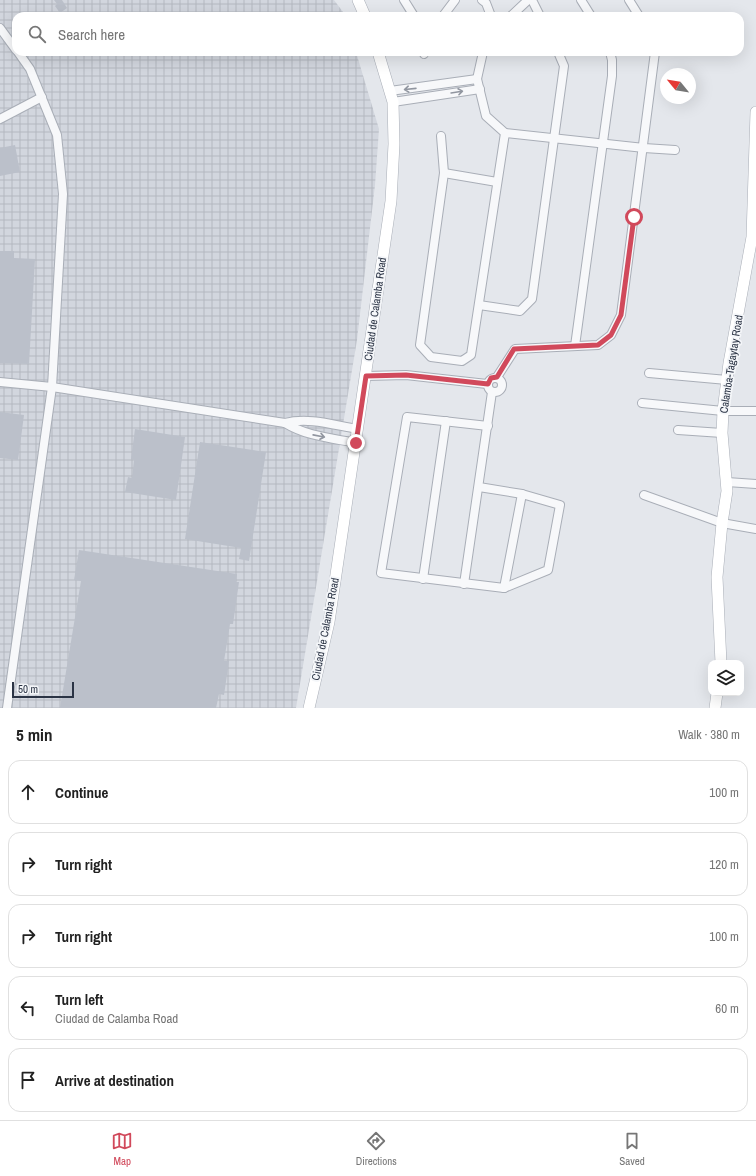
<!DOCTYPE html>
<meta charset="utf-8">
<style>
:root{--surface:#fff;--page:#f6f6f6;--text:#222;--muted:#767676;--line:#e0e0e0;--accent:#d1495b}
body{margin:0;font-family:"Archivo Narrow",sans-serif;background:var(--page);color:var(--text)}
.controls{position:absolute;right:12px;bottom:12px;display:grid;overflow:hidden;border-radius:8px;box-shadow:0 4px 16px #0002}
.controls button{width:36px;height:36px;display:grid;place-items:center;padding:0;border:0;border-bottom:1px solid var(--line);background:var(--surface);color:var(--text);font:20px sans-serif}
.compass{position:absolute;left:660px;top:68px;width:36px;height:36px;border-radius:50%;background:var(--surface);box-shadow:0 4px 16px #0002;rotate:300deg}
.scale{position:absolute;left:12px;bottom:10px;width:62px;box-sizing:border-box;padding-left:4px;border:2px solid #2b3445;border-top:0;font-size:11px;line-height:14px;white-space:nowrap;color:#2b3445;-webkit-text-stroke:3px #f4f6f9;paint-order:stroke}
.stop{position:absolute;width:12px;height:12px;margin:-9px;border:3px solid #d1495b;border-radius:50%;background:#fff}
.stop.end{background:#d1495b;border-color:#fff;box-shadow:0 1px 4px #0008}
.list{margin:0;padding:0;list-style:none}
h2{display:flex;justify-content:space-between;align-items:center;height:52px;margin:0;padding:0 16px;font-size:17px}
h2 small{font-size:13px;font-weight:400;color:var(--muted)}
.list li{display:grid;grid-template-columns:26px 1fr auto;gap:12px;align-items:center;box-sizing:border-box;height:64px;margin:0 8px 8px;padding:0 8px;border:1px solid var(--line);border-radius:12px}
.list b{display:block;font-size:15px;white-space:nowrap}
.list p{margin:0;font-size:13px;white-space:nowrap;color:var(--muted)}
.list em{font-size:13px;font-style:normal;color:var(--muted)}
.icon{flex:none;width:22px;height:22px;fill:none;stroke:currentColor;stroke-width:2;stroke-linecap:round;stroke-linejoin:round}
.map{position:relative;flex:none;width:756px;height:708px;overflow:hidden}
.search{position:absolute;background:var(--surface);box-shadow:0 4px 16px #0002;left:12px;right:12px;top:12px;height:44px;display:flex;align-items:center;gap:10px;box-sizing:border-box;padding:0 14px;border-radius:12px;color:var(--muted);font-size:15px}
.sheet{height:412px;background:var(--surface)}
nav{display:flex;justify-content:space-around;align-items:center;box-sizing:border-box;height:56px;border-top:1px solid var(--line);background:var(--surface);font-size:11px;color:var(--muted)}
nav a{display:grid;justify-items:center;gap:2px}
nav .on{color:var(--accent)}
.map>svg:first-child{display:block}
.industrial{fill:url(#industrial-grid)}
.building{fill:#bbc0ca}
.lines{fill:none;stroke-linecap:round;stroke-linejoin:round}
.street-casing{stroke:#a9aeb7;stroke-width:10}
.secondary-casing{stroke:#a9aeb7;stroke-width:12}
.street{stroke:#f7f8fa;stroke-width:8}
.secondary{stroke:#fff;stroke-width:11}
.oneway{stroke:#9196a0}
.route{stroke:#d1495b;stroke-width:5}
.labels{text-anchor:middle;stroke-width:3.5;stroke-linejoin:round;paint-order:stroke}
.street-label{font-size:11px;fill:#2b3445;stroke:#f4f6f9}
</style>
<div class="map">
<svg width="756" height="708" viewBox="0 0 756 708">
<defs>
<pattern id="industrial-grid" width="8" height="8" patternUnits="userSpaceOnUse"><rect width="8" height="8" fill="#d2d6de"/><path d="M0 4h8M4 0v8" fill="none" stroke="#b4b8c0"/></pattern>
</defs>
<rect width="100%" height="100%" fill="#e4e7ec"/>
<!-- industrial -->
<path class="industrial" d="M0,0H334L343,12L344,16H16V52H356L379,129L375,185L357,340L296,708H0Z"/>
<!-- building -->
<g class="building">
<path d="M54,0H62L67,8L60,13L55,6L57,4Z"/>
<path d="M15,145L20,172L0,176V148Z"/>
<path d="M0,251H14V258L35,259L29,364L0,363Z"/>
<path d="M0,412L24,415L18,460L0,458Z"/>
<path d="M135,429L185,437L176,500L125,492L128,477L132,478L134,460L131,459Z"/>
<path d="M200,442L266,452L249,561L239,559L241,548L185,539Z"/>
<path d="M79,550L237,574L236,582H239L233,624H230L224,661H229L224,695L219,694L216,708H60L81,581L74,580Z"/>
</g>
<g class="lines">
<!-- street casing -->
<g class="street-casing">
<g id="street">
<path d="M404,0L414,16"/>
<path d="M482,0L486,3L491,16"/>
<path d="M532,0L540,16"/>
<path d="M581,0L591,16"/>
<path d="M629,0L639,16"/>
<path d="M443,16L455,0"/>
<path d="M511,16L528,0"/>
<path d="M0,28L16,50"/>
<path d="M423,52L424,54"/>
<path d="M390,91L477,79"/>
<path d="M393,102L480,89"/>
<path d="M0,119L42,97"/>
<path d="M505,133L644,148L675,150"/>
<path d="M441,136L444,173L420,345L431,357L462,361L471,355L505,133L486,116L477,79L483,52"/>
<path d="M444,173L497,182"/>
<path d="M479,305L520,311L532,299L564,66L558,52"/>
<path d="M575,346L612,76V60L610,52"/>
<path d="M649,373L727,380"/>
<path d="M366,376L406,375L487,384"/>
<path d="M497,377L515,349L598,345L611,335L621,315L655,52"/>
<circle cx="495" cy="385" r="7"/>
<path d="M0,382L52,387L285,423C306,436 331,438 356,443"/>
<path d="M642,403L723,411H756"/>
<path d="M285,423C309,417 333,425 357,429"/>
<path d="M678,430L722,433"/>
<path d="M727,482L756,484"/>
<path d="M479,487L522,494L560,505L548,570L504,588L381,573L407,417L488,426"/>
<path d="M644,495L722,523L756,529"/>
<path d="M423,579L446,421"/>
<path d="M464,584L492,392"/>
<path d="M504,588L522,494"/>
<path d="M7,708L52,387L63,194L57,135L30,69L18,52"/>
</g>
</g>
<!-- secondary casing -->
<g class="secondary-casing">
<g id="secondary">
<path d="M358,0L365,16"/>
<path d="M721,663L717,577L722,523L727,491L722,433L723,411L729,363L752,237L756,112"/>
<path d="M309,708L329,622L391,201L394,144L393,102L378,52"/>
<path d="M715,708L717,693"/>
</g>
</g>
<!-- street -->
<use href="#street" class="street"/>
<!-- secondary -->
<use href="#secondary" class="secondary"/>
</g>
<!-- one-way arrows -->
<defs><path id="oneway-shaft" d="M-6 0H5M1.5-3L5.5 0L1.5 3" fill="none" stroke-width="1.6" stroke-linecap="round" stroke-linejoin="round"/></defs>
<g class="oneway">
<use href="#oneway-shaft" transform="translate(410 89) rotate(174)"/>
<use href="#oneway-shaft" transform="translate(457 92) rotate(-9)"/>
<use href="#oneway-shaft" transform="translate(319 436) rotate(11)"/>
</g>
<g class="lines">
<!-- route -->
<path class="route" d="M356,443L366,376L406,375L488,384L491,378L497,377L514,349L598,345L611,335L621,315L634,217"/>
</g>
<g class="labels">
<!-- street labels -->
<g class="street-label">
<text transform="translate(375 309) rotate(-82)" y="4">Ciudad de Calamba Road</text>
<text transform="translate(731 364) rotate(-81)" y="4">Calamba-Tagaytay Road</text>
<text transform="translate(325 629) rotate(-79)" y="4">Ciudad de Calamba Road</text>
</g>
</g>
</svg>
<div class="controls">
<button><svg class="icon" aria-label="layers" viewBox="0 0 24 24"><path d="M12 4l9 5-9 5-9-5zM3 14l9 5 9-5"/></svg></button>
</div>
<svg class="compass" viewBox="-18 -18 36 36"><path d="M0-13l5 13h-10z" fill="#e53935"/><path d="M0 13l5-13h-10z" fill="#767676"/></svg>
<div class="scale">50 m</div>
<div class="stop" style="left:634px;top:217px"></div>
<div class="stop end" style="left:356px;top:443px"></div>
<div class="search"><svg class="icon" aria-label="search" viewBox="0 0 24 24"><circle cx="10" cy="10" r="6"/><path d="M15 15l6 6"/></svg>Search here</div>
</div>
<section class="sheet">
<h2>5 min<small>Walk · 380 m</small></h2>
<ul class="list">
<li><svg class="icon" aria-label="ahead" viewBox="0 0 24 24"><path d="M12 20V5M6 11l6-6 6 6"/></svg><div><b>Continue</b></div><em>100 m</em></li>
<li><svg class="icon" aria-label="right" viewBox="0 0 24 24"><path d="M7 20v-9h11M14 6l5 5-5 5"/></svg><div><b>Turn right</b></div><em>120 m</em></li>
<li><svg class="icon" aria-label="right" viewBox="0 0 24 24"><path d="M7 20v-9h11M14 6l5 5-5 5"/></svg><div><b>Turn right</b></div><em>100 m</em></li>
<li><svg class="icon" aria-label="left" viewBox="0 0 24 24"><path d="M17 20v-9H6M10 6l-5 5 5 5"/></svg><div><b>Turn left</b><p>Ciudad de Calamba Road</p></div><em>60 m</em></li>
<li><svg class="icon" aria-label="arrive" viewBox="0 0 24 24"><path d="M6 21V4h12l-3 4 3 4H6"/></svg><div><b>Arrive at destination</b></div></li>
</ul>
</section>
<nav>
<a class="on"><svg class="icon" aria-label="map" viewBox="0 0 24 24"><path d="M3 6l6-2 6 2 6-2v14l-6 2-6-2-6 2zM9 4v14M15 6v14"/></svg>Map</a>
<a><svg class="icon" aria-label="directions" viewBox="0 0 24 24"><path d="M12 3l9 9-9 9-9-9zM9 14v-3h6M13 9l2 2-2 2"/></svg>Directions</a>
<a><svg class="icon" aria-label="saved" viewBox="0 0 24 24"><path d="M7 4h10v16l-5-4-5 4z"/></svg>Saved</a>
</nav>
